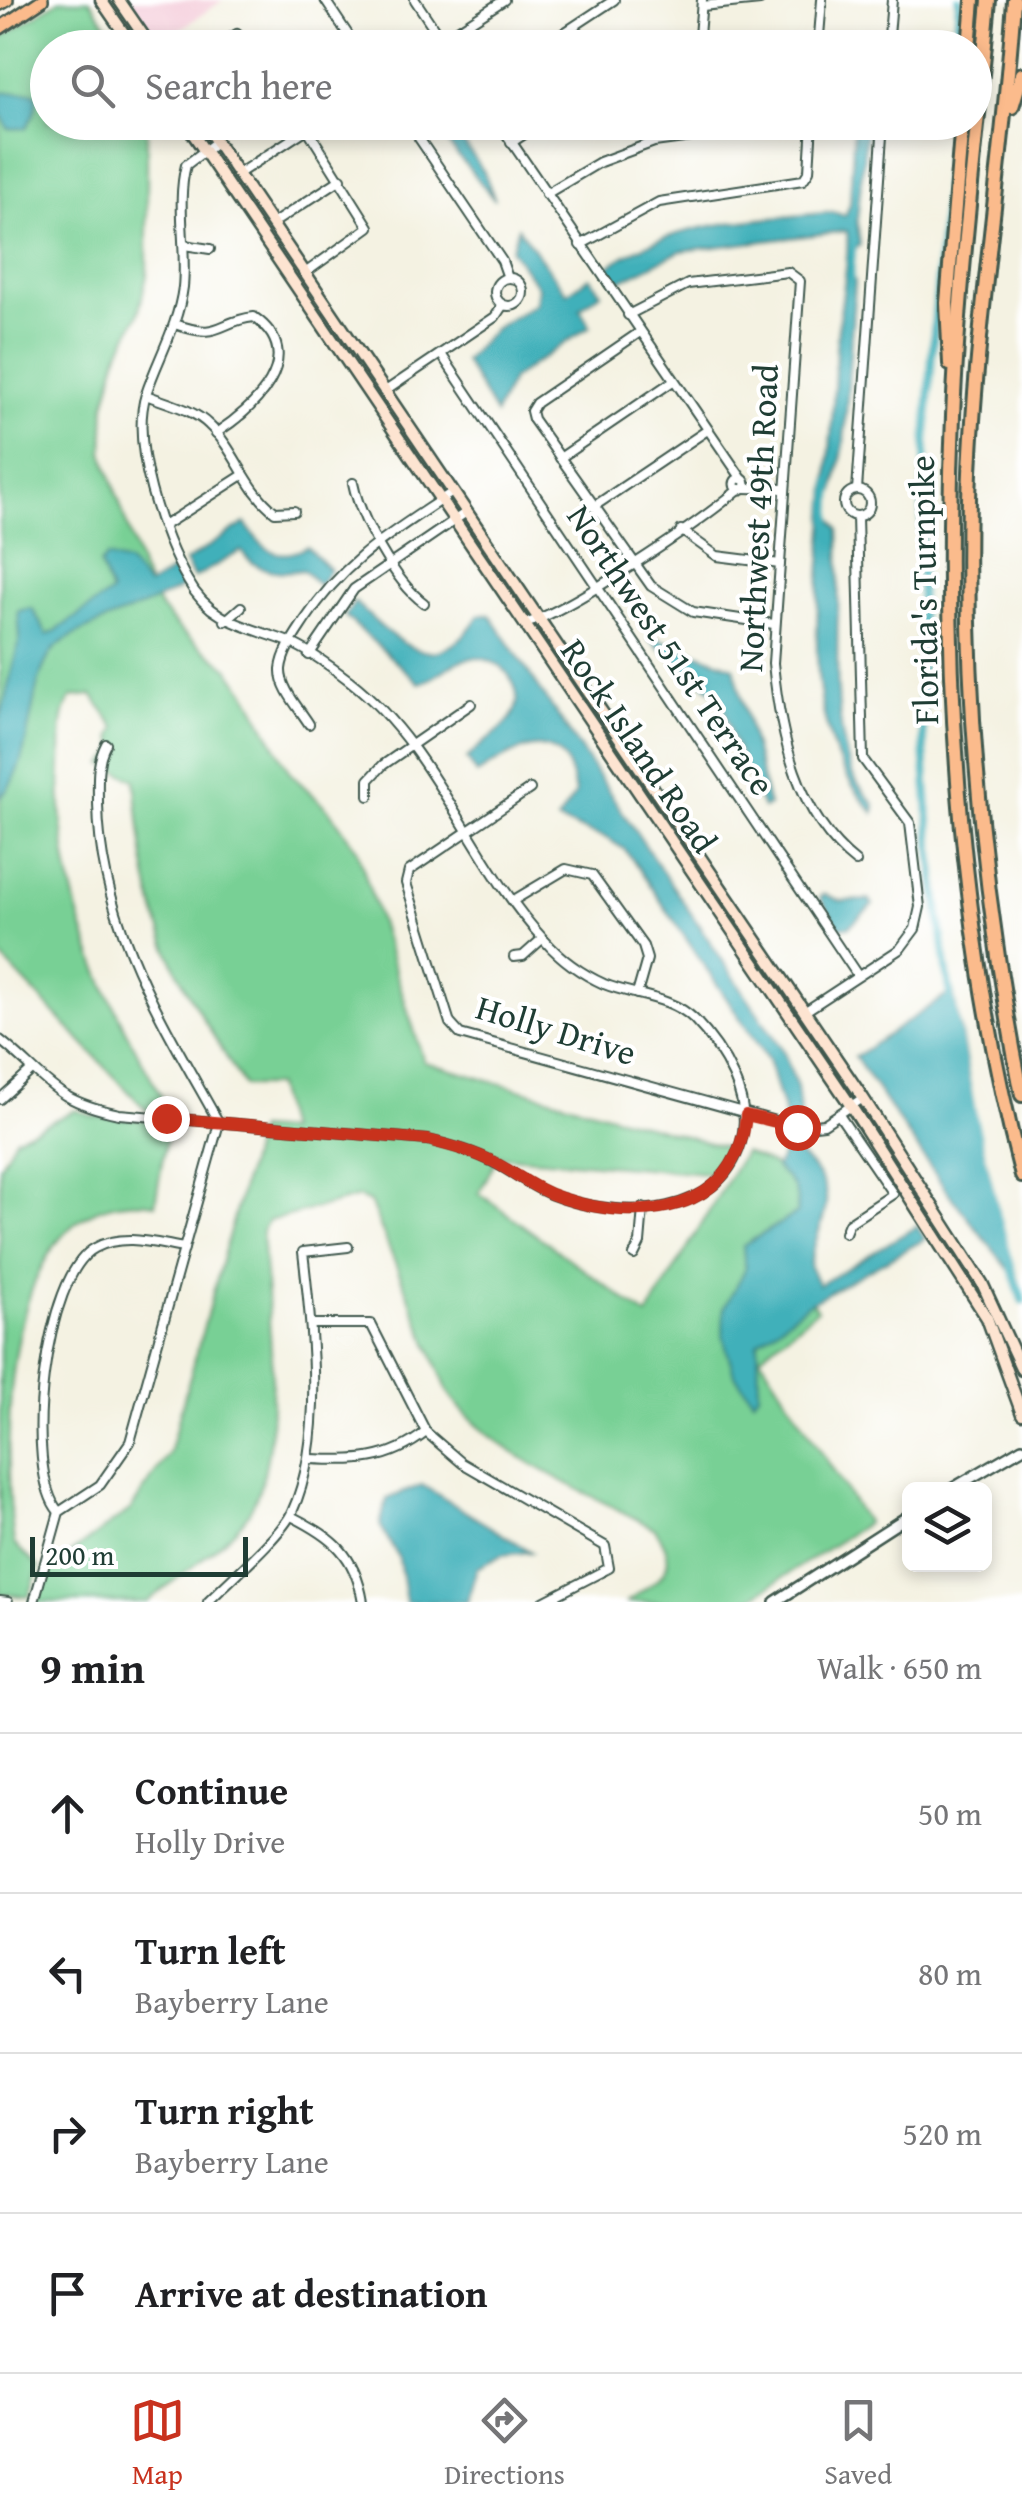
<!DOCTYPE html>
<meta charset="utf-8">
<style>
:root{--surface:#fff;--page:#f2f2f2;--text:#202124;--muted:#757577;--line:#e0e0e0;--accent:#c8321e}
body{margin:0;font-family:"Gentium Book Plus",serif;background:var(--page);color:var(--text)}
.controls{position:absolute;right:30px;bottom:30px;display:grid;overflow:hidden;border-radius:15px;box-shadow:0 5px 15px #0003}
.controls button{width:90px;height:90px;display:grid;place-items:center;padding:0;border:0;border-bottom:2px solid var(--line);background:var(--surface);color:var(--text);font:50px sans-serif}
.scale{position:absolute;left:30px;bottom:25px;width:218px;box-sizing:border-box;padding-left:10px;border:5px solid #1f3d34;border-top:0;font-size:28px;line-height:35px;white-space:nowrap;color:#1f3d34;-webkit-text-stroke:8px #fff;paint-order:stroke}
.stop{position:absolute;width:30px;height:30px;margin:-22px;border:8px solid #c8321e;border-radius:50%;background:#fff}
.stop.end{background:#c8321e;border-color:#fff;box-shadow:0 2px 10px #0008}
.list{margin:0;padding:0;list-style:none}
h2{display:flex;justify-content:space-between;align-items:center;height:130px;margin:0;padding:0 40px;font-size:42px}
h2 small{font-size:32px;font-weight:400;color:var(--muted)}
.list li{display:grid;grid-template-columns:65px 1fr auto;gap:30px;align-items:center;box-sizing:border-box;height:160px;padding:0 40px;border-top:2px solid var(--line)}
.list b{display:block;font-size:38px;white-space:nowrap}
.list p{margin:0;font-size:32px;white-space:nowrap;color:var(--muted)}
.list em{font-size:32px;font-style:normal;color:var(--muted)}
.icon{flex:none;width:55px;height:55px;fill:none;stroke:currentColor;stroke-width:2;stroke-linecap:round;stroke-linejoin:round}
.map{position:relative;flex:none;width:1022px;height:1602px;overflow:hidden}
.search{position:absolute;background:var(--surface);box-shadow:0 5px 15px #0003;left:30px;right:30px;top:30px;height:110px;display:flex;align-items:center;gap:25px;box-sizing:border-box;padding:0 35px;border-radius:55px;color:var(--muted);font-size:38px}
.sheet{height:770px;background:var(--surface)}
nav{display:flex;justify-content:space-around;align-items:center;box-sizing:border-box;height:140px;border-top:2px solid var(--line);background:var(--surface);font-size:28px;color:var(--muted)}
nav a{display:grid;justify-items:center;gap:5px}
nav .on{color:var(--accent)}
.map>svg:first-child{display:block}
.built{fill:#f5cfdc}
.green{fill:#78d095;stroke:#4c8664;stroke-width:2.5}
.water{fill:#40b0ba;stroke:#307677;stroke-width:2.5}
.lines{fill:none;stroke-linecap:round;stroke-linejoin:round}
.canal{stroke:#40b0ba;stroke-width:8}
.minor-casing{stroke:#3f584e;stroke-width:12}
.tertiary-casing{stroke:#3f584e;stroke-width:14}
.secondary-casing{stroke:#3f584e;stroke-width:15}
.trunk-casing{stroke:#3f584e;stroke-width:16}
.motorway-casing{stroke:#3f584e;stroke-width:18}
.minor{stroke:#fff;stroke-width:8}
.tertiary{stroke:#fff;stroke-width:9}
.secondary{stroke:#fde4d1;stroke-width:10}
.trunk{stroke:#fbbb8c;stroke-width:11}
.motorway{stroke:#fbbb8c;stroke-width:12}
.route{stroke:#c8321e;stroke-width:12}
.labels{text-anchor:middle;stroke-width:8;stroke-linejoin:round;paint-order:stroke}
.street-label{font-size:35px;fill:#1f3d34;stroke:#fff}
</style>
<div class="map">
<svg width="1022" height="1602" viewBox="0 0 1022 1602">
<rect width="100%" height="100%" fill="#fff"/>
<filter id="ink" filterUnits="userSpaceOnUse"><feTurbulence type="fractalNoise" baseFrequency=".01" numOctaves="2"/><feDisplacementMap in="SourceGraphic" scale="20" xChannelSelector="R" yChannelSelector="G"/><feConvolveMatrix kernelMatrix="1 2 1 2 8 2 1 2 1" color-interpolation-filters="sRGB"/></filter>
<filter id="wash" filterUnits="userSpaceOnUse"><feTurbulence type="fractalNoise" baseFrequency=".0048" numOctaves="4" result="noise"/><feDisplacementMap in="SourceGraphic" scale="40" xChannelSelector="R" yChannelSelector="G"/><feGaussianBlur stdDeviation="2.25" result="paint"/><feColorMatrix in="noise" values="0 0 0 0 0 0 0 0 0 0 0 0 0 0 0 0 0 1.4 0 .05"/><feComposite in="paint" operator="in"/></filter>
<g filter="url(#wash)">
<rect width="100%" height="100%" fill="#f4f2e2"/>
<!-- built -->
<path class="built" d="M130,0H223L159,44Z"/>
<!-- green -->
<g class="green">
<path d="M59,0H90L121,47L48,48V122L147,123V275L138,315L118,355L105,405L103,452L142,571L159,606L181,631L228,668L249,697L290,773L329,810L357,849L424,1062L731,1149L718,1174L498,1156L479,1193L647,1316L744,1152L806,1180L802,1284L817,1310L760,1356L867,1523L745,1602H627C659,1578 684,1569 655,1529C589,1492 490,1455 448,1392L370,1202L359,1197L268,1221L262,1231C266,1309 290,1451 246,1517C229,1542 173,1580 147,1602H37L48,1570L131,1509L169,1453L258,1129L287,1131L276,1086H244C214,1035 177,984 160,927C144,879 140,830 135,780L104,764L116,750L112,736L116,728L92,695L72,697C58,714 62,742 61,763C55,901 105,998 172,1115L149,1113L0,956V39Z"/>
<path d="M76,1110L92,1116L169,1122L155,1204C0,1181 1,1435 14,1544L39,1567L29,1597L0,1594V1166L15,1138Z"/>
</g>
<!-- water -->
<g class="water">
<path d="M30,92L36,94C38,107 33,117 26,128L8,129L0,111V93Z"/>
<path d="M431,123H450L484,172L495,200Z"/>
<path d="M854,123H867L857,220L860,245L850,254L846,275L855,281L844,445L834,492H828L827,511L839,529C842,604 827,702 852,773C856,785 867,795 875,805L874,813C798,733 817,617 825,516C829,461 834,405 836,350C838,310 850,271 847,231L681,251L616,283L606,268C672,220 753,221 833,212L845,216L850,204Z"/>
<path d="M518,228L567,293L590,277L601,293L580,309L590,326L512,379L495,414L464,361L494,329L536,303L538,287L511,250Z"/>
<path d="M245,523C262,549 277,563 307,547L330,570L319,585L303,570C278,574 256,572 241,551L194,578L185,562Z"/>
<path d="M107,557L128,563L148,586L175,569L184,586C153,607 68,629 52,652C26,686 35,763 0,798V719L20,638L18,611L32,608L47,635L54,632L111,593L100,564Z"/>
<path d="M355,602C397,643 437,683 479,615H490L783,1050L797,1087L801,1121L785,1118L768,1060L637,866L624,849L606,838L557,821L575,794C566,721 519,747 477,774L467,759C486,734 536,719 510,677C504,667 489,658 476,658C454,657 439,679 419,683L345,616Z"/>
<path d="M651,636L734,667L769,806L763,808L732,737L722,699L649,639Z"/>
<path d="M824,894L841,901L870,900L873,905L848,927H839L820,898Z"/>
<path d="M953,991L976,1119L1014,1276L946,1190L855,1057Z"/>
<path d="M784,1131L801,1137L799,1155C849,1196 816,1218 810,1267L819,1285L917,1226L925,1239L806,1305L758,1342L759,1393L753,1399L734,1374L723,1336L724,1308L745,1270L743,1246L797,1213C799,1190 792,1182 775,1168L782,1157Z"/>
<path d="M422,1485L531,1552L502,1555L477,1568L467,1602H406L399,1559L380,1525L387,1499Z"/>
</g>
<g class="lines">
<!-- canal -->
<g class="canal">
<path d="M956,48L959,0"/>
<path d="M950,122C940,274 923,424 921,576C916,809 950,1078 1022,1301"/>
<path d="M849,288L853,242"/>
<path d="M829,522L831,481"/>
</g>
</g>
</g>
<g filter="url(#ink)">
<g class="lines">
<!-- minor casing -->
<g class="minor-casing">
<g id="minor">
<path d="M325,0L357,48"/>
<path d="M415,0L447,48"/>
<path d="M702,6L760,0"/>
<path d="M442,40L504,0"/>
<path d="M214,48L237,34L252,48"/>
<path d="M541,48L614,0"/>
<path d="M698,48L702,0"/>
<path d="M818,48L822,0"/>
<path d="M888,48L892,0"/>
<path d="M303,122L369,227L305,273"/>
<path d="M408,122L502,261L508,278"/>
<path d="M498,122L742,479"/>
<path d="M511,143L543,122"/>
<path d="M238,174L307,129"/>
<path d="M546,194L600,162L654,142L804,122"/>
<path d="M272,224L341,179"/>
<path d="M184,245L210,249"/>
<path d="M580,245L659,202L803,180L809,171L812,122"/>
<circle cx="509" cy="292" r="14"/>
<path d="M628,315L688,284L788,272L800,281L773,663C780,734 797,816 856,862"/>
<path d="M175,324C221,341 217,321 254,317C311,357 252,410 216,433"/>
<path d="M640,332L536,403L531,411L533,419L651,586L693,612L774,624"/>
<path d="M441,354L858,976"/>
<path d="M384,392L495,317L503,305"/>
<path d="M146,395C166,403 193,409 209,425C236,450 245,489 275,512L294,511"/>
<path d="M560,458L673,381"/>
<circle cx="740" cy="484" r="5.5"/>
<path d="M353,483C360,518 395,582 424,603"/>
<path d="M744,488L785,489"/>
<path d="M857,490L883,122"/>
<circle cx="857" cy="503" r="13"/>
<path d="M593,507L706,431"/>
<path d="M165,525L243,475"/>
<path d="M681,530L717,556L780,564"/>
<path d="M225,621L241,607"/>
<path d="M524,624C567,613 702,521 739,489"/>
<path d="M309,655L354,589L465,513"/>
<path d="M309,724C299,708 280,688 281,669C283,651 296,634 305,620C346,558 392,533 451,493"/>
<path d="M530,789L409,871L406,883L450,1023L460,1034L797,1127L824,1124L863,1098"/>
<path d="M369,796V780L383,765L471,704"/>
<path d="M514,900L566,869L592,875L643,946L647,959L637,994"/>
<path d="M514,957L523,956L542,939"/>
<path d="M804,1012L900,949L915,929L920,907L910,823L863,759L857,516"/>
<path d="M0,1040C50,1080 51,1100 119,1114L428,1140C453,1146 475,1152 497,1164C519,1176 537,1191 561,1198C625,1219 719,1218 741,1142C753,1099 724,1050 694,1019C671,996 633,996 604,984C582,974 561,959 545,941C472,863 436,748 350,681C333,668 309,650 289,642C248,626 211,623 188,581C162,537 130,444 146,394C158,358 178,326 183,287C187,248 176,203 186,165L216,142"/>
<path d="M0,1099L31,1071"/>
<path d="M839,1115L893,1194L849,1223L845,1233"/>
<path d="M634,1255L640,1243L643,1208"/>
<path d="M311,1324H371L426,1432L462,1463L605,1546L609,1568L543,1602"/>
<path d="M309,1459C356,1461 388,1462 426,1432"/>
<path d="M59,1512C22,1471 44,1275 95,1248C123,1233 154,1243 184,1248"/>
<path d="M291,1516C333,1537 355,1554 363,1602"/>
<path d="M0,1601L8,1602"/>
<path d="M34,1602L59,1512L100,1485L130,1442L219,1123C163,1022 99,923 98,803C98,781 96,763 106,744"/>
<path d="M208,1602C227,1582 282,1535 292,1512C325,1440 312,1328 303,1252L348,1247"/>
</g>
</g>
<!-- tertiary casing -->
<g class="tertiary-casing">
<g id="tertiary">
<path d="M950,1490L1022,1448"/>
<path d="M775,1602L910,1515"/>
</g>
</g>
<!-- secondary casing -->
<g class="secondary-casing">
<g id="secondary">
<path d="M101,0L134,48"/>
<path d="M119,0L152,48"/>
<path d="M185,122L851,1106L987,1318L1022,1414"/>
<path d="M203,122L863,1098L982,1283L1022,1370"/>
</g>
</g>
<!-- trunk casing -->
<g class="trunk-casing">
<g id="trunk">
<path d="M0,4L7,0"/>
<path d="M0,28L42,0"/>
</g>
</g>
<!-- motorway casing -->
<g class="motorway-casing">
<g id="motorway">
<path d="M989,0C977,138 959,277 953,416C942,669 958,930 1022,1176"/>
<path d="M1014,0C1003,166 974,333 969,499C964,700 983,899 1022,1095"/>
<path d="M969,48L973,0"/>
<path d="M1012,107L1022,74"/>
<path d="M950,364L947,303L962,122"/>
</g>
</g>
<!-- minor -->
<use href="#minor" class="minor"/>
<!-- tertiary -->
<use href="#tertiary" class="tertiary"/>
<!-- secondary -->
<use href="#secondary" class="secondary"/>
<!-- trunk -->
<use href="#trunk" class="trunk"/>
<!-- motorway -->
<use href="#motorway" class="motorway"/>
</g>
</g>
<g class="lines" filter="url(#ink)">
<!-- route -->
<path class="route" d="M166,1118L428,1140C451,1146 472,1151 494,1162C517,1174 536,1190 562,1198C640,1224 737,1214 746,1115L797,1127"/>
</g>
<g class="labels">
<!-- street labels -->
<g class="street-label">
<text transform="translate(758 518) rotate(-87)" y="12">Northwest 49th Road</text>
<text transform="translate(924 590) rotate(-91)" y="12">Florida's Turnpike</text>
<text transform="translate(671 650) rotate(56)" y="12">Northwest 51st Terrace</text>
<text transform="translate(639 746) rotate(56)" y="12">Rock Island Road</text>
<text transform="translate(556 1030) rotate(17)" y="12">Holly Drive</text>
</g>
</g>
</svg>
<div class="controls">
<button><svg class="icon" aria-label="layers" viewBox="0 0 24 24"><path d="M12 4l9 5-9 5-9-5zM3 14l9 5 9-5"/></svg></button>
</div>
<div class="scale">200 m</div>
<div class="stop" style="left:797px;top:1127px"></div>
<div class="stop end" style="left:166px;top:1118px"></div>
<div class="search"><svg class="icon" aria-label="search" viewBox="0 0 24 24"><circle cx="10" cy="10" r="6"/><path d="M15 15l6 6"/></svg>Search here</div>
</div>
<section class="sheet">
<h2>9 min<small>Walk · 650 m</small></h2>
<ul class="list">
<li><svg class="icon" aria-label="ahead" viewBox="0 0 24 24"><path d="M12 20V5M6 11l6-6 6 6"/></svg><div><b>Continue</b><p>Holly Drive</p></div><em>50 m</em></li>
<li><svg class="icon" aria-label="left" viewBox="0 0 24 24"><path d="M17 20v-9H6M10 6l-5 5 5 5"/></svg><div><b>Turn left</b><p>Bayberry Lane</p></div><em>80 m</em></li>
<li><svg class="icon" aria-label="right" viewBox="0 0 24 24"><path d="M7 20v-9h11M14 6l5 5-5 5"/></svg><div><b>Turn right</b><p>Bayberry Lane</p></div><em>520 m</em></li>
<li><svg class="icon" aria-label="arrive" viewBox="0 0 24 24"><path d="M6 21V4h12l-3 4 3 4H6"/></svg><div><b>Arrive at destination</b></div></li>
</ul>
</section>
<nav>
<a class="on"><svg class="icon" aria-label="map" viewBox="0 0 24 24"><path d="M3 6l6-2 6 2 6-2v14l-6 2-6-2-6 2zM9 4v14M15 6v14"/></svg>Map</a>
<a><svg class="icon" aria-label="directions" viewBox="0 0 24 24"><path d="M12 3l9 9-9 9-9-9zM9 14v-3h6M13 9l2 2-2 2"/></svg>Directions</a>
<a><svg class="icon" aria-label="saved" viewBox="0 0 24 24"><path d="M7 4h10v16l-5-4-5 4z"/></svg>Saved</a>
</nav>
